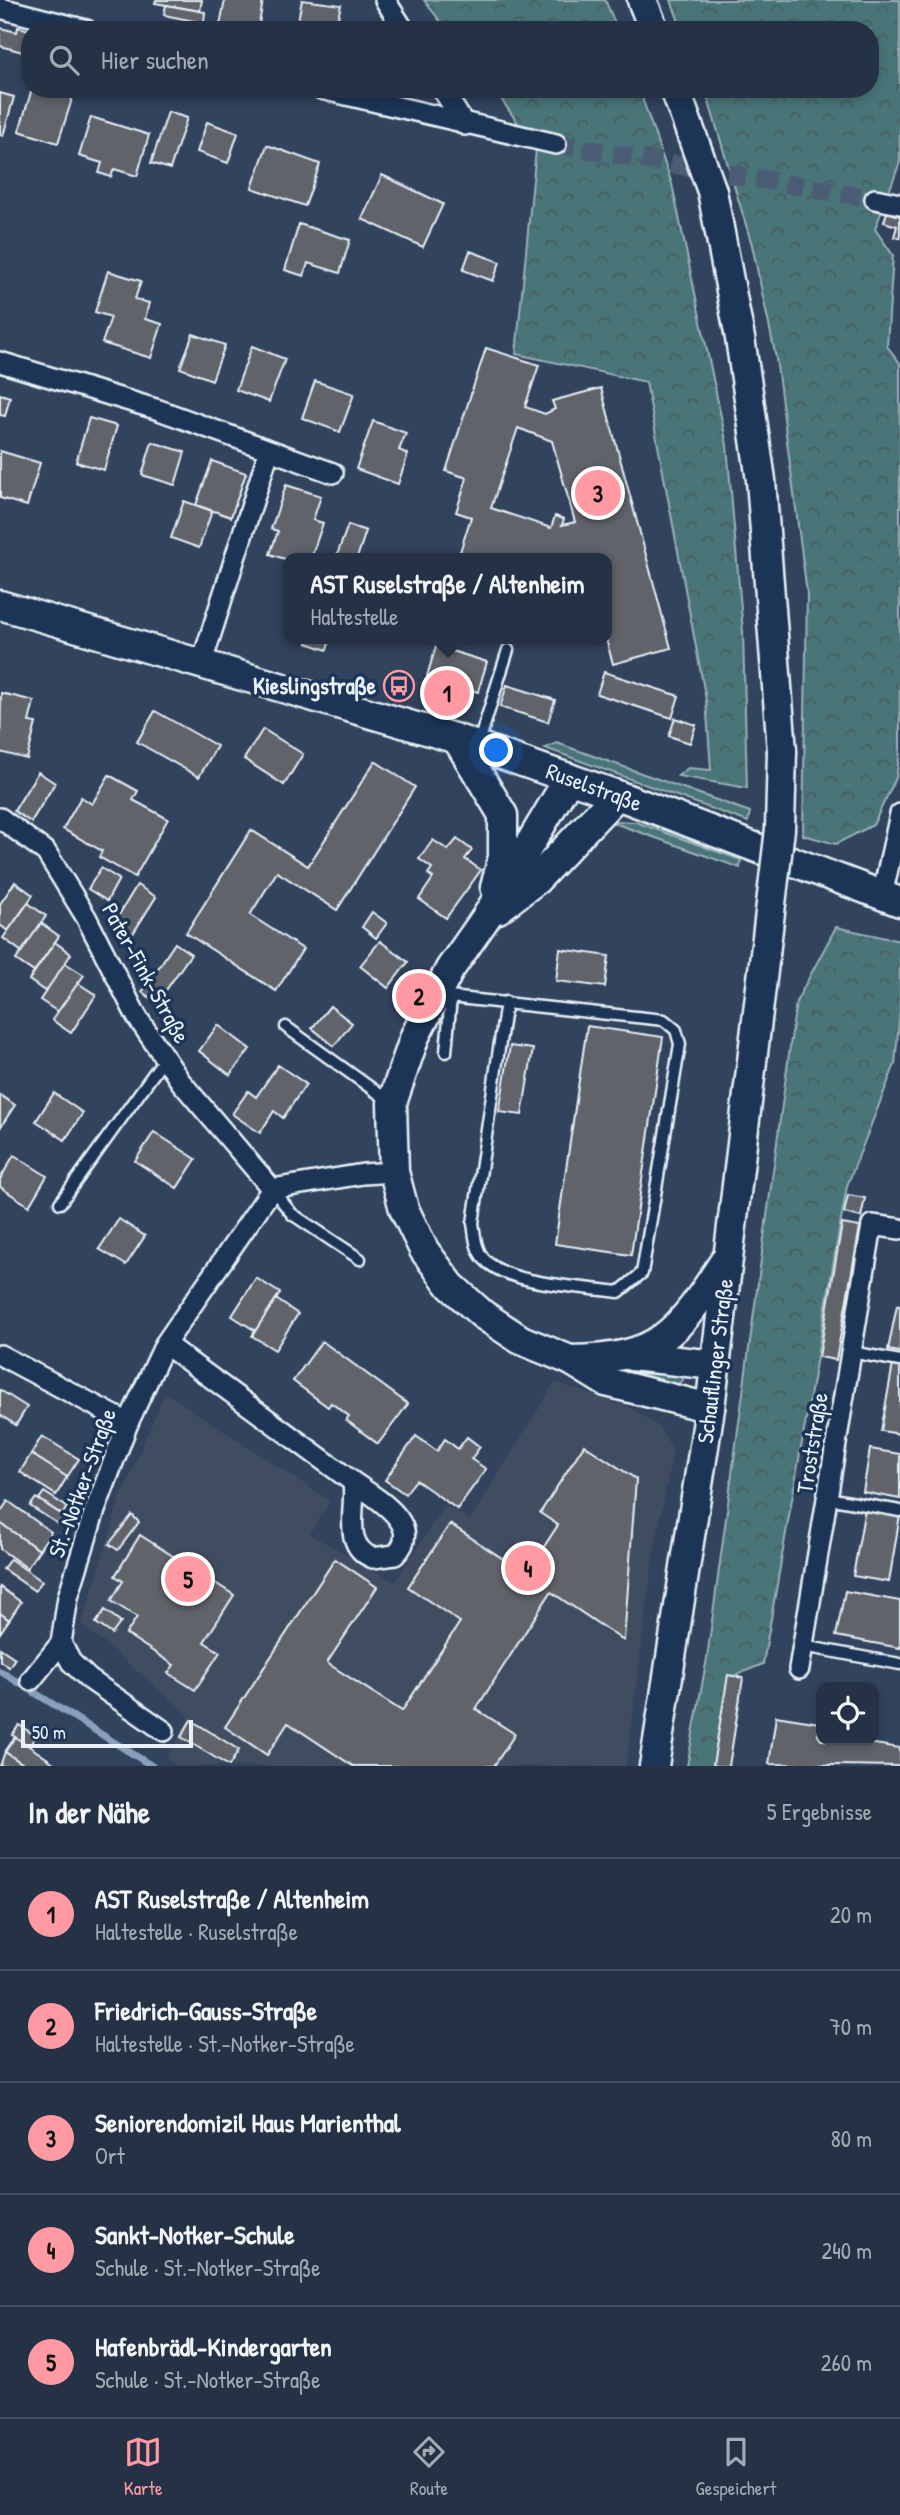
<!DOCTYPE html>
<html lang="de">
<meta charset="utf-8">
<style>
:root{--surface:#253246;--page:#313e51;--text:#f1f3f6;--muted:#a3aab3;--line:#424d5f;--accent:#ff9aa2}
body{margin:0;font-family:"Patrick Hand",sans-serif;background:var(--page);color:var(--text)}
.controls{position:absolute;right:21px;bottom:21px;display:grid;overflow:hidden;border-radius:14px;box-shadow:0 4px 10px #0003}
.controls button{width:63px;height:63px;display:grid;place-items:center;padding:0;border:0;border-bottom:2px solid var(--line);background:var(--surface);color:var(--text);font:35px sans-serif}
.scale{position:absolute;left:21px;bottom:18px;width:172px;box-sizing:border-box;padding-left:7px;border:4px solid #e8f1f8;border-top:0;font-size:19px;line-height:24px;white-space:nowrap;color:#e8f1f8;-webkit-text-stroke:5px #1d3557;paint-order:stroke}
.you{position:absolute;left:497px;top:751px;width:24px;height:24px;margin:-18px;border:5px solid #fff;border-radius:50%;background:#1a73e8;box-shadow:0 0 0 10px #1a73e833}
.badge{display:grid;place-items:center;width:46px;height:46px;border-radius:50%;background:var(--accent);color:#111;font-size:23px;font-weight:700}
.pin{position:absolute;translate:-50% -50%;border:4px solid #fff;box-shadow:0 2px 7px #0006}
.popup{position:absolute;left:283px;top:553px;width:329px;height:91px;box-sizing:border-box;display:grid;place-content:center;border-radius:14px;background:var(--surface);filter:drop-shadow(0 2px 5px #0005);font-size:23px;white-space:nowrap;color:var(--muted)}
.popup b{font-size:26px;color:var(--text)}
.popup::after{content:'';position:absolute;left:50%;top:100%;margin-left:-14px;border:14px solid transparent;border-top-color:var(--surface)}
.list{margin:0;padding:0;list-style:none}
h2{display:flex;justify-content:space-between;align-items:center;height:91px;margin:0;padding:0 28px;font-size:30px}
h2 small{font-size:23px;font-weight:400;color:var(--muted)}
.list li{display:grid;grid-template-columns:46px 1fr auto;gap:21px;align-items:center;box-sizing:border-box;height:112px;padding:0 28px;border-top:2px solid var(--line)}
.list b{display:block;font-size:26px;white-space:nowrap}
.list p{margin:0;font-size:23px;white-space:nowrap;color:var(--muted)}
.list em{font-size:23px;font-style:normal;color:var(--muted)}
.icon{flex:none;width:38px;height:38px;fill:none;stroke:currentColor;stroke-width:2;stroke-linecap:round;stroke-linejoin:round}
.map{position:relative;flex:none;width:900px;height:1766px;overflow:hidden}
.search{position:absolute;background:var(--surface);box-shadow:0 4px 10px #0003;left:21px;right:21px;top:21px;height:77px;display:flex;align-items:center;gap:18px;box-sizing:border-box;padding:0 24px;border-radius:28px;color:var(--muted);font-size:26px}
.sheet{height:651px;background:var(--surface)}
nav{display:flex;justify-content:space-around;align-items:center;box-sizing:border-box;height:98px;border-top:2px solid var(--line);background:var(--surface);font-size:19px;color:var(--muted)}
nav a{display:grid;justify-items:center;gap:4px}
nav .on{color:var(--accent)}
.map>svg:first-child{display:block}
.built{fill:#3f4d61}
.green{fill:#4a7478;stroke:#99b2b8;stroke-width:2}
.forest{fill:url(#forest-crowns);stroke:#99b2b8;stroke-width:2}
.lines{fill:none;stroke-linecap:round;stroke-linejoin:round}
.stream{stroke:#89a0ba;stroke-width:7}
.building{fill:#60636b;stroke:#e8f1f8;stroke-width:2;fill-rule:evenodd}
.street-tunnel{stroke:#4c5d74;stroke-width:19;stroke-dasharray:19 10;stroke-linecap:butt}
.lane-casing{stroke:#e8f1f8;stroke-width:15}
.street-casing{stroke:#e8f1f8;stroke-width:24}
.secondary-casing{stroke:#e8f1f8;stroke-width:33}
.lane{stroke:#1d3557;stroke-width:10}
.street{stroke:#1d3557;stroke-width:19}
.secondary{stroke:#1d3557;stroke-width:28}
.secondary-bridge-casing{stroke:#e8f1f8;stroke-width:33;stroke-linecap:butt}
.secondary-bridge{stroke:#1d3557;stroke-width:28}
.labels{text-anchor:middle;stroke-width:7;stroke-linejoin:round;paint-order:stroke}
.poi-label{font-size:23px;font-weight:bold;fill:#e8f1f8;stroke:#1d3557;text-anchor:end}
.street-label{font-size:23px;fill:#e8f1f8;stroke:#1d3557}
</style>
<div class="map">
<svg width="900" height="1766" viewBox="0 0 900 1766">
<defs>
<pattern id="forest-crowns" width="20" height="18" patternUnits="userSpaceOnUse" patternTransform="scale(1.75)"><rect width="20" height="18" fill="#4a7478"/><path d="M2 6a3 3 0 1 1 6 0M12 15a3 3 0 1 1 6 0" fill="none" stroke="#485c5f"/></pattern>
</defs>
<rect width="100%" height="100%" fill="#31435d"/>
<filter id="ink" filterUnits="userSpaceOnUse"><feTurbulence type="fractalNoise" baseFrequency=".0143" numOctaves="2"/><feDisplacementMap in="SourceGraphic" scale="14" xChannelSelector="R" yChannelSelector="G"/><feConvolveMatrix kernelMatrix="1 2 1 2 8 2 1 2 1" color-interpolation-filters="sRGB"/></filter>
<g filter="url(#ink)">
<!-- built -->
<path class="built" d="M555,1382L633,1409L659,1427L673,1450L654,1552L626,1766H177L166,1759L190,1717L82,1624L120,1499L165,1392L330,1501L310,1534L395,1582L445,1505L470,1520Z"/>
<!-- green -->
<g class="green">
<path d="M557,743L750,812L748,822L545,748Z"/>
<path d="M618,821L636,822L741,860L740,868L614,823Z"/>
<path d="M628,1368L676,1373L683,1380L675,1387L627,1377Z"/>
</g>
<!-- forest -->
<g class="forest">
<path d="M424,0H605L618,30H447Z"/>
<path d="M671,0H900V162L875,229L893,255L887,346L900,363V752L896,778L873,825L836,844L803,835L807,593L776,358L752,245L705,89H870V30H682Z"/>
<path d="M494,89H639L672,184L727,445L743,632L747,788L678,776L688,768L711,770L706,700L646,382L516,354L536,149Z"/>
<path d="M836,927L900,941V1011L895,1064L847,1186L763,1664L729,1678L723,1766H687L707,1658L796,1002Z"/>
</g>
<g class="lines">
<!-- stream -->
<path class="stream" d="M0,1671L152,1766"/>
</g>
<!-- building -->
<g class="building">
<path d="M156,0H202L200,11L155,3Z"/>
<path d="M225,0H263L258,30H219Z"/>
<path d="M302,0L341,5L336,26L353,30H296Z"/>
<path d="M166,5L205,12L204,23L164,15Z"/>
<path d="M18,27L30,30V54L0,46V28L17,32Z"/>
<path d="M32,89L74,93L58,143L19,131Z"/>
<path d="M0,93L14,97L3,136L0,135Z"/>
<path d="M168,112L187,118L170,169L151,163Z"/>
<path d="M91,117L149,135L137,176L114,169L111,177L99,173L102,163L79,156Z"/>
<path d="M207,122L238,133L228,163L197,152Z"/>
<path d="M267,145L320,164L305,206L252,188Z"/>
<path d="M382,175L443,204L423,247L362,219Z"/>
<path d="M887,212L900,216V238L894,237L897,226L884,222Z"/>
<path d="M299,224L350,240L340,273L308,263L304,276L285,270Z"/>
<path d="M470,251L500,262L493,281L463,270Z"/>
<path d="M108,271L141,281L135,299L149,303L145,319L162,324L151,358L102,343L111,317L95,312Z"/>
<path d="M193,334L225,345L212,380L180,368Z"/>
<path d="M252,346L285,359L269,402L236,390Z"/>
<path d="M486,348L539,365L525,407L545,414L555,409L552,401L601,388L671,648L613,664L606,639V558H458L471,517L456,512L467,478L446,471ZM518,428L552,441L575,522L562,525L564,519L555,516L551,528L491,508Z"/>
<path d="M315,381L354,394L340,432L302,418Z"/>
<path d="M0,394L10,397L5,416L0,415Z"/>
<path d="M89,418L117,426L104,470L76,462Z"/>
<path d="M373,421L406,433L399,450L408,454L398,484L356,469Z"/>
<path d="M152,442L185,452L175,485L142,475Z"/>
<path d="M0,451L40,463L27,506L0,498Z"/>
<path d="M212,461L246,473L231,517L196,505Z"/>
<path d="M286,485L321,496L313,520L323,523L311,558L288,560L270,554L278,531L271,529Z"/>
<path d="M184,501L212,511L199,548L171,538Z"/>
<path d="M348,525L366,531L357,558H336Z"/>
<path d="M308,639H330L327,650L307,643Z"/>
<path d="M436,646L487,662L478,692L427,676Z"/>
<path d="M604,672L679,696L672,718L597,694Z"/>
<path d="M507,685L555,700L548,722L500,707Z"/>
<path d="M1,693L34,701L29,722L36,723L27,759L0,752Z"/>
<path d="M155,711L217,746L199,777L137,742Z"/>
<path d="M675,718L696,725L690,743L669,736Z"/>
<path d="M263,729L303,754L284,785L244,759Z"/>
<path d="M375,761L415,787L337,910L277,872L250,915L303,949L276,991L186,933L251,830L308,866Z"/>
<path d="M38,772L55,783L31,822L14,811Z"/>
<path d="M109,775L138,791L133,800L168,819L135,877L99,857L102,851L63,829L81,797L92,804Z"/>
<path d="M457,839L472,850L465,859L481,870L446,918L419,899L433,878L428,874L432,868L419,859L433,840L448,850Z"/>
<path d="M101,868L119,879L107,901L88,889Z"/>
<path d="M15,882L33,895L8,931L0,925V904Z"/>
<path d="M137,885L156,897L132,935L114,923Z"/>
<path d="M28,903L46,916L22,952L3,938Z"/>
<path d="M372,912L387,923L376,938L362,927Z"/>
<path d="M41,923L59,936L34,972L16,960Z"/>
<path d="M380,941L408,962L388,988L360,966Z"/>
<path d="M55,942L71,954L46,992L29,980Z"/>
<path d="M175,943L191,954L157,1003L142,992Z"/>
<path d="M560,949L609,956L605,987L556,981Z"/>
<path d="M65,963L84,975L58,1012L40,1000Z"/>
<path d="M78,983L96,995L71,1033L52,1020Z"/>
<path d="M330,1006L352,1023L334,1046L312,1028Z"/>
<path d="M218,1025L250,1049L230,1075L199,1051Z"/>
<path d="M587,1026L663,1037L631,1255L555,1244Z"/>
<path d="M510,1046L533,1049L522,1115L499,1112Z"/>
<path d="M278,1065L306,1084L283,1118L274,1111L260,1133L232,1114L248,1091L256,1097Z"/>
<path d="M54,1093L83,1113L65,1140L36,1121Z"/>
<path d="M0,1095L15,1105L0,1128Z"/>
<path d="M154,1132L196,1159L177,1188L135,1161Z"/>
<path d="M14,1155L47,1176L29,1206L0,1187V1179Z"/>
<path d="M848,1195L865,1198L861,1217L844,1213Z"/>
<path d="M119,1219L145,1236L126,1265L99,1249Z"/>
<path d="M842,1224L860,1227L836,1360L819,1357Z"/>
<path d="M256,1278L280,1293L256,1331L232,1316Z"/>
<path d="M276,1299L298,1314L275,1350L252,1336Z"/>
<path d="M897,1305L900,1306V1352L888,1350Z"/>
<path d="M322,1341L408,1404L378,1444L346,1420L349,1416L331,1403L328,1407L293,1381Z"/>
<path d="M893,1364L900,1366V1434L881,1431Z"/>
<path d="M0,1390L27,1407L16,1425L0,1415Z"/>
<path d="M42,1436L79,1459L67,1477L31,1454Z"/>
<path d="M416,1436L437,1451L445,1439L458,1449L467,1437L480,1447L471,1459L486,1469L457,1509L416,1480L405,1494L385,1480Z"/>
<path d="M584,1445L636,1479L624,1641L551,1592L476,1709L515,1734L494,1766H353L288,1723L267,1755L225,1727L335,1559L377,1587L327,1663L402,1711L460,1622L408,1587L450,1524L526,1574L558,1525L540,1513Z"/>
<path d="M870,1449L900,1454V1499L863,1492Z"/>
<path d="M31,1454L67,1477L56,1495L20,1472Z"/>
<path d="M44,1492L67,1507L62,1515L39,1499Z"/>
<path d="M36,1498L64,1516L58,1524L30,1506Z"/>
<path d="M8,1501L51,1532L39,1550L0,1523V1513Z"/>
<path d="M865,1508L900,1515L889,1582L853,1576Z"/>
<path d="M132,1515L139,1522L118,1550L109,1544Z"/>
<path d="M0,1523L39,1550L27,1568L0,1549Z"/>
<path d="M140,1535L234,1595L204,1642L220,1652L195,1690L168,1673L174,1665L126,1634L137,1617L111,1601L123,1581L115,1576Z"/>
<path d="M10,1559L42,1581L35,1591L3,1569Z"/>
<path d="M0,1587L21,1602L9,1620L0,1613Z"/>
<path d="M845,1591L900,1601V1648L836,1636Z"/>
<path d="M105,1610L121,1622L112,1634L96,1623Z"/>
<path d="M0,1613L9,1620L0,1633Z"/>
<path d="M0,1648L15,1658L9,1667L0,1661Z"/>
<path d="M728,1675L743,1678L729,1766H717L713,1765Z"/>
<path d="M776,1716L820,1723L818,1735L821,1740H850L900,1748V1766L769,1764Z"/>
<path d="M191,1720L239,1750L229,1766L181,1737Z"/>
<path d="M19,1725L36,1736L29,1746L12,1735Z"/>
<path d="M15,1737L29,1746L58,1766H26L5,1752Z"/>
<path d="M5,1752L26,1766H0Z"/>
</g>
<g class="lines">
<!-- street-tunnel -->
<path class="street-tunnel" d="M556,144L875,199"/>
<!-- lane casing -->
<g class="lane-casing">
<g id="lane">
<path d="M479,742L508,650"/>
<path d="M440,996L664,1020L676,1030L680,1044L642,1273L619,1292C584,1287 507,1285 484,1259C475,1249 475,1235 473,1223L506,1002"/>
<path d="M286,1027L389,1101"/>
<path d="M446,1052L451,997"/>
<path d="M272,1189L292,1214L360,1259"/>
<path d="M60,1203L165,1058"/>
<path d="M851,1352L900,1361"/>
<path d="M827,1498L900,1511"/>
<path d="M803,1646L900,1664"/>
</g>
</g>
<!-- street casing -->
<g class="street-casing">
<g id="street">
<path d="M385,0L404,30"/>
<path d="M0,8L86,30"/>
<path d="M321,89L556,144"/>
<path d="M442,89L465,125"/>
<path d="M875,199L900,204"/>
<path d="M0,362L159,410L333,473"/>
<path d="M202,662L269,451"/>
<path d="M0,818L46,852L86,917L137,1017L181,1082L272,1189"/>
<path d="M882,896L900,814"/>
<path d="M165,1344L353,1482C357,1508 341,1546 373,1558L395,1555C426,1525 374,1497 353,1482"/>
<path d="M0,1355L128,1423"/>
<path d="M799,1669L872,1225L900,1229"/>
<path d="M31,1680L61,1643"/>
<path d="M164,1731L89,1679L71,1662L61,1643L68,1597L94,1513L128,1423L165,1344L272,1189L363,1174L394,1172"/>
</g>
</g>
<!-- secondary casing -->
<g class="secondary-casing">
<g id="secondary">
<path d="M642,0L654,30"/>
<path d="M675,89L712,191L740,338L761,480L782,751"/>
<path d="M0,605L457,739L617,795L900,902"/>
<path d="M457,739L503,815V857L495,887"/>
<path d="M569,778L487,916L450,969L415,1036L392,1103L394,1172L404,1209L424,1250L451,1286L482,1314L521,1340L570,1360L606,1382L710,1408"/>
<path d="M498,909L536,880L617,795"/>
<path d="M631,1356L715,1365"/>
<path d="M570,1360C660,1359 677,1334 724,1262"/>
<path d="M654,1766L710,1408L765,954"/>
</g>
</g>
<!-- lane -->
<use href="#lane" class="lane"/>
<!-- street -->
<use href="#street" class="street"/>
<!-- secondary -->
<use href="#secondary" class="secondary"/>
<!-- secondary-bridge casing -->
<g class="secondary-bridge-casing">
<path id="secondary-bridge" d="M765,954L780,829L782,751"/>
</g>
<!-- secondary-bridge -->
<use href="#secondary-bridge" class="secondary-bridge"/>
</g>
</g>
<!-- icons -->
<defs>
<g id="bus-ring" transform="scale(1.575)"><circle r="9.5" fill="#1d3557" stroke="#ff9aa2" stroke-width="1.5"/><path d="M-5-6H5V4H4V6H2V4H-2V6H-4V4H-5ZM-3.5-4V0h7V-4ZM-3.5 1.2v1.5H-2V1.2ZM2 1.2v1.5H3.5V1.2Z" fill="#ff9aa2"/></g>
</defs>
<g fill-rule="evenodd">
<use href="#bus-ring" x="399" y="686"/>
</g>
<g class="labels">
<!-- poi labels -->
<g class="poi-label">
<text x="376" y="694">Kieslingstraße</text>
</g>
<!-- street labels -->
<g class="street-label">
<text transform="translate(594 787) rotate(20)" y="8">Ruselstraße</text>
<text transform="translate(146 973) rotate(61)" y="8">Pater-Fink-Straße</text>
<text transform="translate(715 1361) rotate(-83)" y="8">Schauflinger Straße</text>
<text transform="translate(812 1443) rotate(-81)" y="8">Troststraße</text>
<text transform="translate(82 1483) rotate(-70)" y="8">St.-Notker-Straße</text>
</g>
</g>
</svg>
<div class="controls">
<button><svg class="icon" aria-label="locate" viewBox="0 0 24 24"><circle cx="12" cy="12" r="6"/><path d="M12 2v4M12 18v4M2 12h4M18 12h4"/></svg></button>
</div>
<div class="scale">50 m</div>
<div class="you"></div>
<div class="pin badge" style="left:447px;top:693px">1</div>
<div class="popup"><b>AST Ruselstraße / Altenheim</b>Haltestelle</div>
<div class="pin badge" style="left:419px;top:996px">2</div>
<div class="pin badge" style="left:598px;top:493px">3</div>
<div class="pin badge" style="left:528px;top:1568px">4</div>
<div class="pin badge" style="left:188px;top:1579px">5</div>
<div class="search"><svg class="icon" aria-label="search" viewBox="0 0 24 24"><circle cx="10" cy="10" r="6"/><path d="M15 15l6 6"/></svg>Hier suchen</div>
</div>
<section class="sheet">
<h2>In der Nähe<small>5 Ergebnisse</small></h2>
<ul class="list">
<li><span class="badge">1</span><div><b>AST Ruselstraße / Altenheim</b><p>Haltestelle · Ruselstraße</p></div><em>20 m</em></li>
<li><span class="badge">2</span><div><b>Friedrich-Gauss-Straße</b><p>Haltestelle · St.-Notker-Straße</p></div><em>70 m</em></li>
<li><span class="badge">3</span><div><b>Seniorendomizil Haus Marienthal</b><p>Ort</p></div><em>80 m</em></li>
<li><span class="badge">4</span><div><b>Sankt-Notker-Schule</b><p>Schule · St.-Notker-Straße</p></div><em>240 m</em></li>
<li><span class="badge">5</span><div><b>Hafenbrädl-Kindergarten</b><p>Schule · St.-Notker-Straße</p></div><em>260 m</em></li>
</ul>
</section>
<nav>
<a class="on"><svg class="icon" aria-label="map" viewBox="0 0 24 24"><path d="M3 6l6-2 6 2 6-2v14l-6 2-6-2-6 2zM9 4v14M15 6v14"/></svg>Karte</a>
<a><svg class="icon" aria-label="directions" viewBox="0 0 24 24"><path d="M12 3l9 9-9 9-9-9zM9 14v-3h6M13 9l2 2-2 2"/></svg>Route</a>
<a><svg class="icon" aria-label="saved" viewBox="0 0 24 24"><path d="M7 4h10v16l-5-4-5 4z"/></svg>Gespeichert</a>
</nav>
